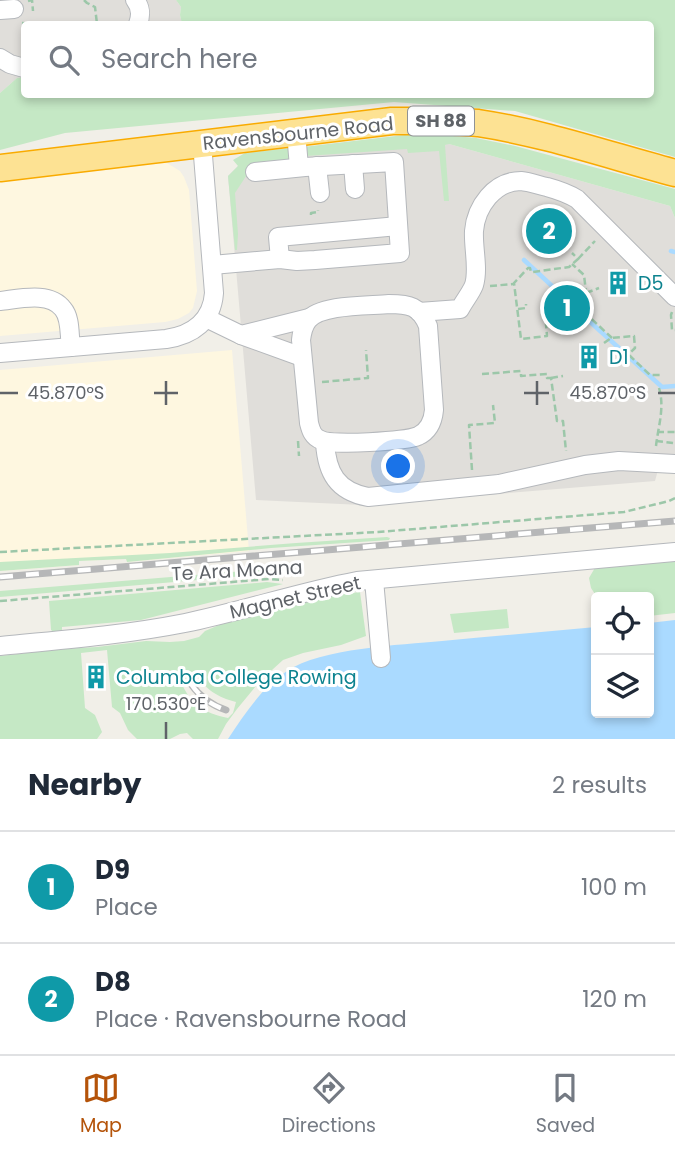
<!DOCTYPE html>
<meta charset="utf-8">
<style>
:root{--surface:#fff;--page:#f6f6f7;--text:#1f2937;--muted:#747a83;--line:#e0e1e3;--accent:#b45309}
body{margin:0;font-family:Poppins,sans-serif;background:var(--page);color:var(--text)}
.controls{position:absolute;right:21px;bottom:21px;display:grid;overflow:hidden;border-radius:7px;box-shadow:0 4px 10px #0003}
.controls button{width:63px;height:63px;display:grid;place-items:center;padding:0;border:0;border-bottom:2px solid var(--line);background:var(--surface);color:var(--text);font:35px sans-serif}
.you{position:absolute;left:399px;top:467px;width:24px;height:24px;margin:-18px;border:5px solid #fff;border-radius:50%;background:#1a73e8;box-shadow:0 0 0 10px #1a73e833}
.badge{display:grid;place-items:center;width:46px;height:46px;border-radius:50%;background:var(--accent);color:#fff;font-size:23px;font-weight:700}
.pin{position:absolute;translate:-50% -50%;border:4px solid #fff;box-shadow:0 2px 7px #0006}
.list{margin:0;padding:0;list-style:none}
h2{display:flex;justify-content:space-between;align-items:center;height:91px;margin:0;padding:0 28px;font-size:30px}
h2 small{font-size:23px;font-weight:400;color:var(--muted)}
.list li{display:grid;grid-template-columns:46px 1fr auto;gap:21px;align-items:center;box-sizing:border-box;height:112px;padding:0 28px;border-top:2px solid var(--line)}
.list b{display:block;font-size:26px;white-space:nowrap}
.list p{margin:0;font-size:23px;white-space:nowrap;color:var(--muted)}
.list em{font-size:23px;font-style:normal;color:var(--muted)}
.icon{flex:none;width:38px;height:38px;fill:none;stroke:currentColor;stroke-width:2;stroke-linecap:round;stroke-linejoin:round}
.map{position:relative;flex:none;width:675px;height:739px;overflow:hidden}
.search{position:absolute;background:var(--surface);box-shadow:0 4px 10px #0003;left:21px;right:21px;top:21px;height:77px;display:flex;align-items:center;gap:18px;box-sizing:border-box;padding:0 24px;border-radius:7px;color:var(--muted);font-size:26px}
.sheet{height:315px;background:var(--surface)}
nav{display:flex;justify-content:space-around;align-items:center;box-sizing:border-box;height:98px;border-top:2px solid var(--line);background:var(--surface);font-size:19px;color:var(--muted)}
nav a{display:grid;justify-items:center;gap:4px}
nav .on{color:var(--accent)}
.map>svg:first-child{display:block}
.commercial{fill:#fef7e0}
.industrial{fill:#e0deda}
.green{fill:#c5e8c5;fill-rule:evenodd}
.water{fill:#aadaff}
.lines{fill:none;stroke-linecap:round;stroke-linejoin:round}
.stream{stroke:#aadaff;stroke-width:4.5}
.minor-casing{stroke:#b5b8bc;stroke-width:20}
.highway-casing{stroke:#f9ab00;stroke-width:29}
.path{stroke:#9cc7a9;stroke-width:2.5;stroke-dasharray:7 3.5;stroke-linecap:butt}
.minor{stroke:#fff;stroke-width:18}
.highway{stroke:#fde293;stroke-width:26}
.rail-casing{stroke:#b6b7b8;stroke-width:7}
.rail{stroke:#fff;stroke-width:4.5;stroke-dasharray:13;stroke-linecap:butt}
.ticks{fill:none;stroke:#5f6368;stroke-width:2.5}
.labels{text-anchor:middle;stroke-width:6;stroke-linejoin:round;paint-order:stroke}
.shield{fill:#fff;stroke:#8f9295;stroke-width:2}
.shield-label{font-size:18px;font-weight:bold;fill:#5f6368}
.street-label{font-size:19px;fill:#5f6368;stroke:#fff}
.culture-label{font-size:19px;fill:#0d838f;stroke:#fff;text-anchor:start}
.ticks-label{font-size:18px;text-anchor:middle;fill:#5f6368;stroke:#fff;stroke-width:6;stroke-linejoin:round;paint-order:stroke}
</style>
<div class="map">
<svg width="675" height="739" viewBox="0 0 675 739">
<rect width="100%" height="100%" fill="#f1efe8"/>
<!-- commercial -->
<g class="commercial">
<path d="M159,161L167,163L180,171L184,177L189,190L197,291L193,308L189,313L178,319L165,322L0,336V181Z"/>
<path d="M232,350L249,551L127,562L126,559L79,561V565L0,571V370Z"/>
</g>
<!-- industrial -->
<g class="industrial">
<path d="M0,0H176L181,7L180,15L182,24H24V77L17,78L0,93Z"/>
<path d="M449,144L670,206L675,218V471L658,470L655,481L362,505L256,500L228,176L245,159L304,153Z"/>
</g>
<!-- green -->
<g class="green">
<path d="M176,0H675V157L515,111L394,102L65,133L0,150V93L17,78L24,77V94H650V24H182L180,15L181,7Z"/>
<path d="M404,135H444L476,138L515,146L675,189V218L670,206L449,144L445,145L449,201H444L439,151L408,153L407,149L306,156L303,147Z"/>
<path d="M291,148L290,160L252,167L235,193L238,234L237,250H235L228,176L238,166L233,160L245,153Z"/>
<path d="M387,537L390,538L389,540L271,548L127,562L126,559L79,561V565L0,571V562L170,553L296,543Z"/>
<path d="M675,559V613L649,616V597H597L591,588L589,578L596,566Z"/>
<path d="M268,569L269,574L0,597V591Z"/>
<path d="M267,582L283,584L141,620L62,627V633H55L51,630L49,601Z"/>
<path d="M360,592L366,636L341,645L303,653L283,660L261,680L237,709L226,724L218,739H193L187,733L180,734L170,739H137L128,730L120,713L112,707L107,650L81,653L85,708L95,715L102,732L97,739H0V656L61,649L97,647L146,641L170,642L184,641L199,637L205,631L231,620L249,618L308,601L335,595ZM195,673C206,690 217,697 236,702L233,713L228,718C204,713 191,705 181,682Z"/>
<path d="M507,609L509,628L454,633L450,614Z"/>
</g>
<!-- water -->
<path class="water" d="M675,620V739H228C244,715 262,687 287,671C321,648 400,645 442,641C494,636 545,632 596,627V713H649V623Z"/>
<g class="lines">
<!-- stream -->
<g class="stream">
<path d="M671,251L675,252"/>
<path d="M524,260L565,298H568L577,307V310L662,387L675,386"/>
</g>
<!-- minor casing -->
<g class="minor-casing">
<g id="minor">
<path d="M135,0C141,7 141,16 138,24"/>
<path d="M0,10L14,9"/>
<path d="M0,58L10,64L24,68"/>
<path d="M296,132L299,167"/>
<path d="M353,164L355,189"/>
<path d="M317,166L320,193"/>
<path d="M280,259L278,237L398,226"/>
<path d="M212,265L280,259L297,261L315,260L400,253L394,162L305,167L255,172"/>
<path d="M0,301C19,299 50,291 63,309C71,318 69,335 71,347"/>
<path d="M389,304C409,304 420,306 428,326L434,410C433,421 429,431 418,436C406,441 332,446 321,440C313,437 311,431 309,423L301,340C302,332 303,326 308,320C321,304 369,306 389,304Z"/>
<path d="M419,312L460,309C464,301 471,293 474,285C479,269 473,248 474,231C476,207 494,181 521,181C530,182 538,185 547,187C558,190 567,193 577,199L675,297"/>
<path d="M206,318L241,335L309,318"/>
<path d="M241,335L302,357"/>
<path d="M0,353L166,339C193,335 212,321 214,293L202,143"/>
<path d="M325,443C327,473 337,491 368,497L499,484L585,465L619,461L675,464"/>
<path d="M374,580L381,658"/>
<path d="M0,646C62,640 124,635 185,623C243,611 299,592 357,581L675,552"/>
</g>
</g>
<!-- highway casing -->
<g class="highway-casing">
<path id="highway" d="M0,168L392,121C420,121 449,120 478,123C544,133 611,156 675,173"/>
</g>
<!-- path -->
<g class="path">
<path d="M84,0L87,3L95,7L97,24"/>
<path d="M28,1L32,0L33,11"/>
<path d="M78,21V24"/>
<path d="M22,23L33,24"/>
<path d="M311,215V213L318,212V210"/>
<path d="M578,259L595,241"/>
<path d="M490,286L514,284"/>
<path d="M586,293L599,288"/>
<path d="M518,309L526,308V304"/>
<path d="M584,312L612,338"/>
<path d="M672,312L671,315L672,330H675"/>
<path d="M563,314L560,323L546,324L547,336L521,339L514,283L528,268H530L531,272H533L569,267L578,259L572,253"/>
<path d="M567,315L571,321L588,309L584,275L572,264"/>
<path d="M604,343L611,338L634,336L635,348L630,353V356L650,375H660"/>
<path d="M482,374L521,371V376L547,374V378H551L557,421H563L566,451"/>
<path d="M551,378L563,376"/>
<path d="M322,382L368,378L366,350"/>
<path d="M657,432H675"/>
<path d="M298,441L299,456"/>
<path d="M656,441L673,443"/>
<path d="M656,446C658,427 665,408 659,388"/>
<path d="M472,470L469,425L495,423L493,405"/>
<path d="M0,552L378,532L624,512L669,501L675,498"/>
<path d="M0,601L269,579L283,580"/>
</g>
<!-- minor -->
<use href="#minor" class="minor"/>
<!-- highway -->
<use href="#highway" class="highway"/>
<!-- rail casing -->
<g class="rail-casing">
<g id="rail">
<path d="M0,577L675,521"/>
<path d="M191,684C200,697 211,705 226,710"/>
</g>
</g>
<!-- rail -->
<use href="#rail" class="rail"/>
</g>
<!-- ticks -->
<path class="ticks" d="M166,381V405M537,381V405M0,393H18M154,393H178M524,393H549M658,393H675M166,722V739"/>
<!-- icons -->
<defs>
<g id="building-bare" transform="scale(1.89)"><path d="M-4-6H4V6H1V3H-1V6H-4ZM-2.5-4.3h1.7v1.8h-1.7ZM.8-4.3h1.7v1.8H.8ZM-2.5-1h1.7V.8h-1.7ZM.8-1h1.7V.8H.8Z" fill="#0f9aa8" stroke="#fff" stroke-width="2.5" paint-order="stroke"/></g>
</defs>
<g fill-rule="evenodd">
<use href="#building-bare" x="618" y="283"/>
<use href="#building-bare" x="589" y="357"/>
<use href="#building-bare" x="96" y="677"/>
</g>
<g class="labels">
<!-- shield labels -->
<rect class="shield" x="408" y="106.5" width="66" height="29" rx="5"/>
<g class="shield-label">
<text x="441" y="127">SH 88</text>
</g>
<!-- street labels -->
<g class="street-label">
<text transform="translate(298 133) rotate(-6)" y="7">Ravensbourne Road</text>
<text transform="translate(237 570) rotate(-3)" y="7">Te Ara Moana</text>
<text transform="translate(295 597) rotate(-13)" y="7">Magnet Street</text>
</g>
<!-- culture labels -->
<g class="culture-label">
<text x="638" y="290">D5</text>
<text x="609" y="364">D1</text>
<text x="116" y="684">Columba College Rowing</text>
</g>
</g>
<g class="ticks-label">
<text x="66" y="399">45.870°S</text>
<text x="608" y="399">45.870°S</text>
<text x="166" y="710">170.530°E</text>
</g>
</svg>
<div class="controls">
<button><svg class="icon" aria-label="locate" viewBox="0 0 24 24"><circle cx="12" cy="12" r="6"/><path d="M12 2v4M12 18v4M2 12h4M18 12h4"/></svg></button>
<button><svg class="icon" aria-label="layers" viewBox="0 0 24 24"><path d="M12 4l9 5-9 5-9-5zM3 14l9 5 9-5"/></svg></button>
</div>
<div class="you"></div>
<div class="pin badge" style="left:567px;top:308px;background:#0f9aa8">1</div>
<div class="pin badge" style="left:549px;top:231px;background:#0f9aa8">2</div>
<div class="search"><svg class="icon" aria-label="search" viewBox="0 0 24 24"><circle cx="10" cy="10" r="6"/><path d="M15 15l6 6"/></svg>Search here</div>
</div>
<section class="sheet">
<h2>Nearby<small>2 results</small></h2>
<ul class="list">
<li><span class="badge" style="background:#0f9aa8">1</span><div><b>D9</b><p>Place</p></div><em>100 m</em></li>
<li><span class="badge" style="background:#0f9aa8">2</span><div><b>D8</b><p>Place · Ravensbourne Road</p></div><em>120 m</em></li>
</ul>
</section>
<nav>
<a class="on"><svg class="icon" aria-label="map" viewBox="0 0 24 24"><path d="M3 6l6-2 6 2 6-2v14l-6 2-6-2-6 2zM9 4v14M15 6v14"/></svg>Map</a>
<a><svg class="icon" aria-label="directions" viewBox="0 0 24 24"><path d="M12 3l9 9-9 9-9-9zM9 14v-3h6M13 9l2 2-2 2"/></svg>Directions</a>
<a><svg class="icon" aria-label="saved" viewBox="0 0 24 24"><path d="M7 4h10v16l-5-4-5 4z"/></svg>Saved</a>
</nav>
